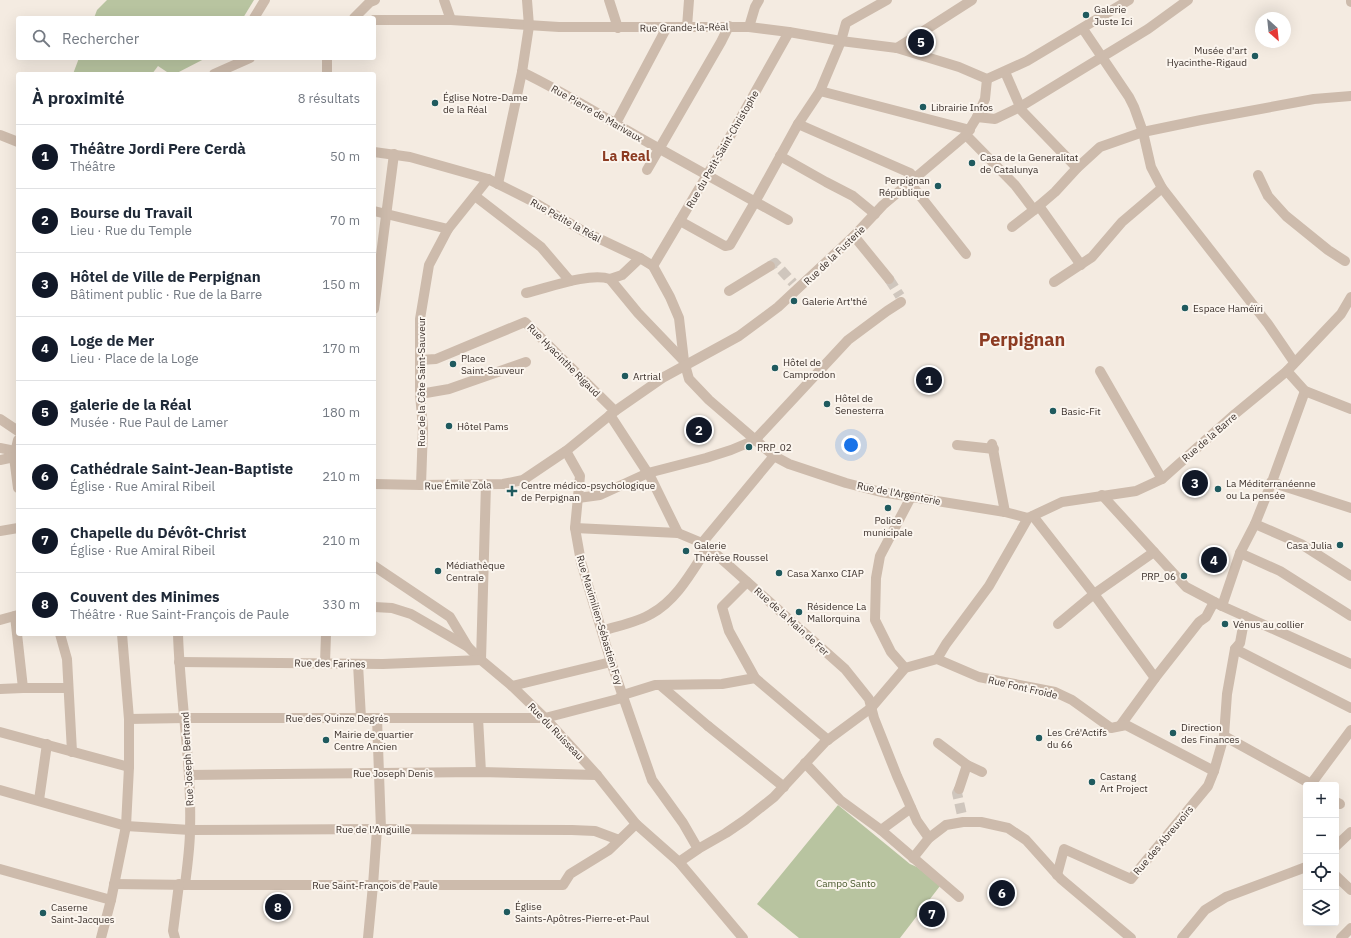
<!DOCTYPE html>
<html lang="fr">
<meta charset="utf-8">
<style>
:root{--surface:#fff;--page:#f6f6f7;--text:#1f2937;--muted:#747a83;--line:#e0e1e3;--accent:#111827}
body{margin:0;font-family:"IBM Plex Sans",sans-serif;background:var(--page);color:var(--text)}
.controls{position:absolute;right:12px;bottom:12px;display:grid;overflow:hidden;border-radius:4px;box-shadow:0 4px 16px #0002}
.controls button{width:36px;height:36px;display:grid;place-items:center;padding:0;border:0;border-bottom:1px solid var(--line);background:var(--surface);color:var(--text);font:20px sans-serif}
.compass{position:absolute;left:1255px;top:12px;width:36px;height:36px;border-radius:50%;background:var(--surface);box-shadow:0 4px 16px #0002;rotate:153deg}
.you{position:absolute;left:851px;top:445px;width:14px;height:14px;margin:-10px;border:3px solid #fff;border-radius:50%;background:#1a73e8;box-shadow:0 0 0 6px #1a73e833}
.badge{display:grid;place-items:center;width:26px;height:26px;border-radius:50%;background:var(--accent);color:#fff;font-size:13px;font-weight:700}
.pin{position:absolute;translate:-50% -50%;border:2px solid #fff;box-shadow:0 1px 4px #0006}
.list{margin:0;padding:0;list-style:none}
h2{display:flex;justify-content:space-between;align-items:center;height:52px;margin:0;padding:0 16px;font-size:17px}
h2 small{font-size:13px;font-weight:400;color:var(--muted)}
.list li{display:grid;grid-template-columns:26px 1fr auto;gap:12px;align-items:center;box-sizing:border-box;height:64px;padding:0 16px;border-top:1px solid var(--line)}
.list b{display:block;font-size:15px;white-space:nowrap}
.list p{margin:0;font-size:13px;white-space:nowrap;color:var(--muted)}
.list em{font-size:13px;font-style:normal;color:var(--muted)}
.icon{flex:none;width:22px;height:22px;fill:none;stroke:currentColor;stroke-width:2;stroke-linecap:round;stroke-linejoin:round}
.map{position:relative;flex:none;width:1351px;height:938px;overflow:hidden}
.search{position:absolute;background:var(--surface);box-shadow:0 4px 16px #0002;left:16px;top:16px;width:360px;height:44px;display:flex;align-items:center;gap:10px;box-sizing:border-box;padding:0 14px;border-radius:4px;color:var(--muted);font-size:15px}
.panel{position:absolute;background:var(--surface);box-shadow:0 4px 16px #0002;left:16px;top:72px;width:360px;height:564px;border-radius:4px}
.map>svg:first-child{display:block}
.green{fill:#b8c4a0}
.lines{fill:none;stroke-linecap:round;stroke-linejoin:round}
.pedestrian-tunnel{stroke:#cfc6bd;stroke-width:10;stroke-dasharray:10 5;stroke-linecap:butt}
.minor-tunnel{stroke:#cfc6bd;stroke-width:10;stroke-dasharray:10 5;stroke-linecap:butt}
.pedestrian{stroke:#cdbbac;stroke-width:10}
.minor{stroke:#cdbbac;stroke-width:10}
.poi-dot{fill:#1f5a5e;stroke:#fbf5ee;stroke-width:1.5}
.labels{text-anchor:middle;stroke-width:4;stroke-linejoin:round;paint-order:stroke}
.poi-label{font-size:10px;fill:#3b302b;stroke:#fbf5ee;text-anchor:start}
.street-label{font-size:10px;fill:#3b302b;stroke:#fbf5ee}
.park-label{font-size:10px;fill:#4a5a2e;stroke:#fbf5ee}
.district-label{font-size:14px;font-weight:bold;fill:#8c3b22;stroke:#fbf5ee}
.town-label{font-size:18px;font-weight:bold;fill:#8c3b22;stroke:#fbf5ee}
</style>
<div class="map">
<svg width="1351" height="938" viewBox="0 0 1351 938">
<rect width="100%" height="100%" fill="#f4ebe1"/>
<!-- green -->
<g class="green">
<path d="M107,0H254L243,18H94L97,10Z"/>
<path d="M79,58H206L175,74H170L158,66L152,74H73Z"/>
<path d="M838,805L910,864L917,867L940,886L900,938H799L757,904Z"/>
</g>
<g class="lines">
<!-- pedestrian-tunnel -->
<g class="pedestrian-tunnel">
<path d="M889,279L900,296"/>
<path d="M959,789L957,793L962,815"/>
</g>
<!-- minor-tunnel -->
<path class="minor-tunnel" d="M770,266L775,263L793,283"/>
<!-- pedestrian -->
<g class="pedestrian">
<path d="M444,0L451,20"/>
<path d="M1351,0V2"/>
<path d="M1083,29L1129,97L1134,107L1143,132L1151,167L1162,188L1268,324L1294,362"/>
<path d="M327,58V74"/>
<path d="M1005,72L1022,111L1077,168"/>
<path d="M977,117L995,119L1020,107L1148,29L1188,0"/>
<path d="M966,135L1015,185L1034,210"/>
<path d="M1258,175L1268,196L1286,216L1328,250L1345,261"/>
<path d="M1039,206L1081,265"/>
<path d="M1012,227L1034,210L1055,192L1077,168L1100,147L1143,132L1201,120L1314,99L1351,96"/>
<path d="M854,236L889,279"/>
<path d="M1054,282L1092,257L1122,222L1162,188"/>
<path d="M1100,371L1162,479"/>
<path d="M755,440L848,340L887,311L901,302"/>
<path d="M992,444L1005,512"/>
<path d="M957,445L994,449"/>
<path d="M1271,482L1351,508"/>
<path d="M1033,516L1094,594L1155,678"/>
<path d="M1255,524L1301,544L1351,576"/>
<path d="M1240,553L1280,571L1351,616"/>
<path d="M374,566L450,617L468,647"/>
<path d="M1222,606L1240,553L1255,524L1273,479L1305,391"/>
<path d="M1058,624L1094,594L1154,552"/>
<path d="M1235,649L1351,708"/>
<path d="M937,659L946,644L989,586L1028,518"/>
<path d="M481,660L486,484"/>
<path d="M660,685L708,726"/>
<path d="M512,686L611,662"/>
<path d="M545,718L618,699L623,695"/>
<path d="M1120,726L1155,678L1199,622L1206,617L1214,602"/>
<path d="M938,743L967,765L982,772"/>
<path d="M959,789L967,765"/>
<path d="M1336,802L1340,804"/>
</g>
<!-- minor -->
<g class="minor">
<path d="M609,0L618,28"/>
<path d="M254,18L265,0"/>
<path d="M354,18L370,2L375,0"/>
<path d="M374,20H451L559,27H749L789,32L841,41L897,48L959,67L987,79"/>
<path d="M687,27L689,0"/>
<path d="M749,27L755,7L759,0"/>
<path d="M897,48L972,0"/>
<path d="M522,72C570,95 614,124 660,149C703,173 745,196 788,220"/>
<path d="M214,74L250,58"/>
<path d="M987,79L1027,61L1129,0"/>
<path d="M820,91L970,130"/>
<path d="M616,123L667,27"/>
<path d="M798,124L910,173L915,179"/>
<path d="M0,135L18,142"/>
<path d="M374,152L410,157L488,179L532,201L583,231L640,258L653,266L670,297L679,318L684,361L689,379L709,400L774,456L789,464L846,483L881,492L1005,512L1028,518L1062,502L1136,491L1162,479L1235,414L1287,371L1341,314L1351,297"/>
<path d="M780,156L826,182L853,196L875,214"/>
<path d="M647,170L721,42L729,26"/>
<path d="M910,183L966,254"/>
<path d="M498,184L522,72L529,26L527,0"/>
<path d="M475,196L541,247L570,281"/>
<path d="M374,211L448,229"/>
<path d="M680,221L725,246L730,245L755,202L798,124L820,91L841,41L846,23L887,0"/>
<path d="M653,266L735,128L789,32"/>
<path d="M610,279L622,275L640,258"/>
<path d="M729,291L770,266"/>
<path d="M526,293C548,288 589,272 610,279L638,313L684,361"/>
<path d="M374,309L394,154"/>
<path d="M420,360L436,359L525,322L615,411"/>
<path d="M1287,371L1305,391L1351,409"/>
<path d="M420,394L449,389L526,362"/>
<path d="M610,415L651,478L678,533"/>
<path d="M0,419L18,431"/>
<path d="M18,440L14,457L18,488"/>
<path d="M0,448L15,451"/>
<path d="M566,451L580,476L575,528L581,562L611,662L652,780L683,823L698,849"/>
<path d="M0,460L14,457"/>
<path d="M374,484L421,485L503,484L523,480L566,451L615,411L664,377L739,336L778,307L854,236L883,205L966,135L977,117L985,99L987,79"/>
<path d="M421,485L423,428L420,394V319L429,265L448,229L488,179"/>
<path d="M1102,495L1186,587L1222,606L1351,664"/>
<path d="M578,498L600,495L648,473L706,458L731,450L755,440"/>
<path d="M575,528L678,533L702,543L708,547L845,669L869,699L874,718L897,776L917,821L929,838"/>
<path d="M0,531L18,528"/>
<path d="M702,543L774,456"/>
<path d="M747,582L722,607L729,631L755,678L828,740"/>
<path d="M374,607L392,608L411,614L468,647L481,660L512,686L545,718L597,775L636,824L679,862L743,938"/>
<path d="M15,616L23,688"/>
<path d="M0,620L18,615"/>
<path d="M602,631C617,626 638,622 651,614C677,600 692,571 708,547"/>
<path d="M60,634L67,659L72,752"/>
<path d="M178,634C180,699 192,764 190,830C190,848 187,867 185,885"/>
<path d="M179,662L383,664L481,660"/>
<path d="M325,663L326,634"/>
<path d="M358,664L361,718"/>
<path d="M905,668L891,652L875,620L876,578L880,556L911,497"/>
<path d="M0,689L23,688H68"/>
<path d="M623,695L655,685L722,684L755,678"/>
<path d="M377,718L381,829"/>
<path d="M478,718L481,772"/>
<path d="M129,719L185,718H545"/>
<path d="M708,726L784,787"/>
<path d="M0,732L129,767"/>
<path d="M1224,736L1311,784L1351,730"/>
<path d="M805,763L840,800L881,830L959,897"/>
<path d="M189,775L481,772L597,775"/>
<path d="M0,790L126,826L190,830L377,829L572,830L595,831L619,840"/>
<path d="M39,800L47,744"/>
<path d="M881,830L911,808"/>
<path d="M1336,846L1351,832"/>
<path d="M913,858L929,838L946,825L963,822H981L1008,828L1026,840L1061,879L1131,938"/>
<path d="M679,862L698,849L726,833L745,820L774,797L825,742L871,708L905,668L937,659L979,677L1055,692L1072,700L1111,728L1126,725L1214,771"/>
<path d="M0,869L111,900"/>
<path d="M1057,875L1064,849L1131,879L1208,786L1214,771L1224,736L1227,694L1235,649L1240,643L1245,616"/>
<path d="M1336,876L1351,890"/>
<path d="M114,884L192,885H563L570,874L609,850L636,824"/>
<path d="M101,938L111,900L126,826L129,767V719L122,634"/>
<path d="M175,938L173,931L179,884"/>
<path d="M368,938L373,885L377,829"/>
<path d="M1182,938L1205,910L1226,897L1306,867"/>
<path d="M1341,938L1351,928"/>
</g>
</g>
<!-- markers -->
<g class="poi-dot">
<circle cx="1086" cy="15" r="4"/>
<circle cx="1255" cy="56" r="4"/>
<circle cx="435" cy="103" r="4"/>
<circle cx="923" cy="107" r="4"/>
<circle cx="972" cy="163" r="4"/>
<circle cx="938" cy="186" r="4"/>
<circle cx="794" cy="301" r="4"/>
<circle cx="1185" cy="308" r="4"/>
<circle cx="453" cy="364" r="4"/>
<circle cx="775" cy="368" r="4"/>
<circle cx="625" cy="376" r="4"/>
<circle cx="827" cy="404" r="4"/>
<circle cx="1053" cy="411" r="4"/>
<circle cx="449" cy="426" r="4"/>
<circle cx="749" cy="447" r="4"/>
<circle cx="1218" cy="489" r="4"/>
<path d="M510 485h4v4h4v4h-4v4h-4v-4h-4v-4h4z"/>
<circle cx="888" cy="508" r="4"/>
<circle cx="1340" cy="545" r="4"/>
<circle cx="686" cy="551" r="4"/>
<circle cx="438" cy="571" r="4"/>
<circle cx="779" cy="573" r="4"/>
<circle cx="1184" cy="576" r="4"/>
<circle cx="799" cy="612" r="4"/>
<circle cx="1225" cy="624" r="4"/>
<circle cx="1173" cy="733" r="4"/>
<circle cx="1039" cy="738" r="4"/>
<circle cx="326" cy="740" r="4"/>
<circle cx="1092" cy="782" r="4"/>
<circle cx="507" cy="912" r="4"/>
<circle cx="43" cy="913" r="4"/>
</g>
<g class="labels">
<!-- poi labels -->
<g class="poi-label">
<text x="1094" y="13">Galerie<tspan x="1094" dy="12">Juste Ici</tspan></text>
<text x="1247" y="54" text-anchor="end">Musée d'art<tspan x="1247" dy="12">Hyacinthe-Rigaud</tspan></text>
<text x="443" y="101">Église Notre-Dame<tspan x="443" dy="12">de la Réal</tspan></text>
<text x="931" y="111">Librairie Infos</text>
<text x="980" y="161">Casa de la Generalitat<tspan x="980" dy="12">de Catalunya</tspan></text>
<text x="930" y="184" text-anchor="end">Perpignan<tspan x="930" dy="12">République</tspan></text>
<text x="802" y="305">Galerie Art'thé</text>
<text x="1193" y="312">Espace Haméïri</text>
<text x="461" y="362">Place<tspan x="461" dy="12">Saint-Sauveur</tspan></text>
<text x="783" y="366">Hôtel de<tspan x="783" dy="12">Camprodon</tspan></text>
<text x="633" y="380">Artrial</text>
<text x="835" y="402">Hôtel de<tspan x="835" dy="12">Senesterra</tspan></text>
<text x="1061" y="415">Basic-Fit</text>
<text x="457" y="430">Hôtel Pams</text>
<text x="757" y="451">PRP_02</text>
<text x="1226" y="487">La Méditerranéenne<tspan x="1226" dy="12">ou La pensée</tspan></text>
<text x="521" y="489">Centre médico-psychologique<tspan x="521" dy="12">de Perpignan</tspan></text>
<text x="888" y="524" text-anchor="middle">Police<tspan x="888" dy="12">municipale</tspan></text>
<text x="694" y="549">Galerie<tspan x="694" dy="12">Thérèse Roussel</tspan></text>
<text x="1332" y="549" text-anchor="end">Casa Julia</text>
<text x="446" y="569">Médiathèque<tspan x="446" dy="12">Centrale</tspan></text>
<text x="787" y="577">Casa Xanxo CIAP</text>
<text x="1176" y="580" text-anchor="end">PRP_06</text>
<text x="807" y="610">Résidence La<tspan x="807" dy="12">Mallorquina</tspan></text>
<text x="1233" y="628">Vénus au collier</text>
<text x="1181" y="731">Direction<tspan x="1181" dy="12">des Finances</tspan></text>
<text x="1047" y="736">Les Cré'Actifs<tspan x="1047" dy="12">du 66</tspan></text>
<text x="334" y="738">Mairie de quartier<tspan x="334" dy="12">Centre Ancien</tspan></text>
<text x="1100" y="780">Castang<tspan x="1100" dy="12">Art Project</tspan></text>
<text x="515" y="910">Église<tspan x="515" dy="12">Saints-Apôtres-Pierre-et-Paul</tspan></text>
<text x="51" y="911">Caserne<tspan x="51" dy="12">Saint-Jacques</tspan></text>
</g>
<!-- street labels -->
<g class="street-label">
<text transform="translate(684 27) rotate(-1)" y="4">Rue Grande-la-Réal</text>
<text transform="translate(597 113) rotate(30)" y="4">Rue Pierre de Marivaux</text>
<text transform="translate(722 149) rotate(-60)" y="4">Rue du Petit-Saint-Christophe</text>
<text transform="translate(566 220) rotate(29)" y="4">Rue Petite la Réal</text>
<text transform="translate(834 255) rotate(-44)" y="4">Rue de la Fusterie</text>
<text transform="translate(564 360) rotate(45)" y="4">Rue Hyacinthe Rigaud</text>
<text transform="translate(421 382) rotate(-90)" y="4">Rue de la Côte Saint-Sauveur</text>
<text transform="translate(1209 437) rotate(-41)" y="4">Rue de la Barre</text>
<text transform="translate(458 485) rotate(-1)" y="4">Rue Émile Zola</text>
<text transform="translate(899 493) rotate(11)" y="4">Rue de l'Argenterie</text>
<text transform="translate(600 620) rotate(73)" y="4">Rue Maximilien-Sébastien Foy</text>
<text transform="translate(792 621) rotate(42)" y="4">Rue de la Main de Fer</text>
<text transform="translate(330 663) rotate(1)" y="4">Rue des Farines</text>
<text transform="translate(1023 687) rotate(13)" y="4">Rue Font Froide</text>
<text x="337" y="722">Rue des Quinze Degrés</text>
<text transform="translate(556 731) rotate(46)" y="4">Rue du Ruisseau</text>
<text transform="translate(187 759) rotate(-93)" y="4">Rue Joseph Bertrand</text>
<text x="393" y="777">Rue Joseph Denis</text>
<text x="373" y="833">Rue de l'Anguille</text>
<text transform="translate(1163 840) rotate(-50)" y="4">Rue des Abreuvoirs</text>
<text x="375" y="889">Rue Saint-François de Paule</text>
</g>
<!-- park labels -->
<g class="park-label">
<text x="846" y="887">Campo Santo</text>
</g>
<!-- district labels -->
<g class="district-label">
<text x="626" y="161">La Real</text>
</g>
<!-- town labels -->
<g class="town-label">
<text x="1022" y="346">Perpignan</text>
</g>
</g>
</svg>
<div class="controls">
<button>+</button>
<button>−</button>
<button><svg class="icon" aria-label="locate" viewBox="0 0 24 24"><circle cx="12" cy="12" r="6"/><path d="M12 2v4M12 18v4M2 12h4M18 12h4"/></svg></button>
<button><svg class="icon" aria-label="layers" viewBox="0 0 24 24"><path d="M12 4l9 5-9 5-9-5zM3 14l9 5 9-5"/></svg></button>
</div>
<svg class="compass" viewBox="-18 -18 36 36"><path d="M0-13l5 13h-10z" fill="#e53935"/><path d="M0 13l5-13h-10z" fill="#747a83"/></svg>
<div class="you"></div>
<div class="pin badge" style="left:929px;top:380px">1</div>
<div class="pin badge" style="left:699px;top:430px">2</div>
<div class="pin badge" style="left:1195px;top:483px">3</div>
<div class="pin badge" style="left:1214px;top:560px">4</div>
<div class="pin badge" style="left:921px;top:42px">5</div>
<div class="pin badge" style="left:1002px;top:893px">6</div>
<div class="pin badge" style="left:932px;top:914px">7</div>
<div class="pin badge" style="left:278px;top:907px">8</div>
<div class="search"><svg class="icon" aria-label="search" viewBox="0 0 24 24"><circle cx="10" cy="10" r="6"/><path d="M15 15l6 6"/></svg>Rechercher</div>
<section class="panel">
<h2>À proximité<small>8 résultats</small></h2>
<ul class="list">
<li><span class="badge">1</span><div><b>Théâtre Jordi Pere Cerdà</b><p>Théâtre</p></div><em>50 m</em></li>
<li><span class="badge">2</span><div><b>Bourse du Travail</b><p>Lieu · Rue du Temple</p></div><em>70 m</em></li>
<li><span class="badge">3</span><div><b>Hôtel de Ville de Perpignan</b><p>Bâtiment public · Rue de la Barre</p></div><em>150 m</em></li>
<li><span class="badge">4</span><div><b>Loge de Mer</b><p>Lieu · Place de la Loge</p></div><em>170 m</em></li>
<li><span class="badge">5</span><div><b>galerie de la Réal</b><p>Musée · Rue Paul de Lamer</p></div><em>180 m</em></li>
<li><span class="badge">6</span><div><b>Cathédrale Saint-Jean-Baptiste</b><p>Église · Rue Amiral Ribeil</p></div><em>210 m</em></li>
<li><span class="badge">7</span><div><b>Chapelle du Dévôt-Christ</b><p>Église · Rue Amiral Ribeil</p></div><em>210 m</em></li>
<li><span class="badge">8</span><div><b>Couvent des Minimes</b><p>Théâtre · Rue Saint-François de Paule</p></div><em>330 m</em></li>
</ul>
</section>
</div>
